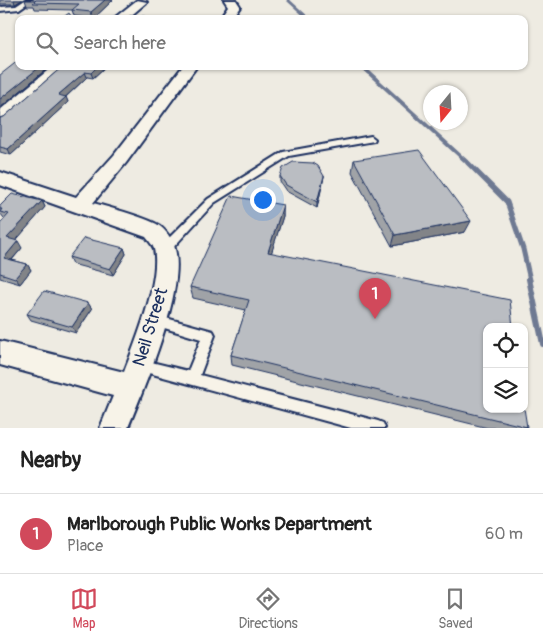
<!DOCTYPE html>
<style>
:root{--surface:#fff;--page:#f2f2f2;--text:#222;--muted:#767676;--line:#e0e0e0;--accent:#d1495b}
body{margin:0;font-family:Pangolin,sans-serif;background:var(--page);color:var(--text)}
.controls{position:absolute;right:15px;bottom:15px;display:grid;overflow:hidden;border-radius:10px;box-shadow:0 1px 4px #0004}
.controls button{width:45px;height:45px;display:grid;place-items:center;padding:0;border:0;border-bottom:1px solid var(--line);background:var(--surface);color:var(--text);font:25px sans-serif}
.compass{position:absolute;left:423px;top:85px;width:45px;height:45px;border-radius:50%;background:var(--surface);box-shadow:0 1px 4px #0004;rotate:198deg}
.you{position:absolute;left:262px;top:199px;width:18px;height:18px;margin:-12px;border:4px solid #fff;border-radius:50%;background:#1a73e8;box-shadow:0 0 0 8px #1a73e833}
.badge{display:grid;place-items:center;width:32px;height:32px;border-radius:50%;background:var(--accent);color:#fff;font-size:16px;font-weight:700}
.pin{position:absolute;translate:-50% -41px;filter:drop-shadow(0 1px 2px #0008)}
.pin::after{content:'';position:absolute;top:26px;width:18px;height:15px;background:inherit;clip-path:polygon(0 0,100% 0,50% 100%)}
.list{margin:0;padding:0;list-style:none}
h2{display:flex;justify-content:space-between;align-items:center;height:65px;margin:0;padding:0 20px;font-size:21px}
h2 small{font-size:16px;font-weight:400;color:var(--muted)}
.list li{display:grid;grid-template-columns:32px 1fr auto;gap:15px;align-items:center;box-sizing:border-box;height:80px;padding:0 20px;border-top:1px solid var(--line)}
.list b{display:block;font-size:19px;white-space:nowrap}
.list p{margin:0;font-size:16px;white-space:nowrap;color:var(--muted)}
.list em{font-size:16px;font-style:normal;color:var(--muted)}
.icon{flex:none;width:28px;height:28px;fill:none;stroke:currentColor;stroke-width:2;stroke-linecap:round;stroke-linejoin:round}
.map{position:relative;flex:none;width:543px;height:428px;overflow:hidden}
.search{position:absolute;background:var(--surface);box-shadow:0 1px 4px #0004;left:15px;right:15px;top:15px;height:55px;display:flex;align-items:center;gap:12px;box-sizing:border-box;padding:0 18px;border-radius:10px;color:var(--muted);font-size:19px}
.sheet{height:145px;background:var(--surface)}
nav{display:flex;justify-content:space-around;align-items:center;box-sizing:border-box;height:70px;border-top:1px solid var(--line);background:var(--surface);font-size:14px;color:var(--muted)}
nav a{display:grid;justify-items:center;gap:2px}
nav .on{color:var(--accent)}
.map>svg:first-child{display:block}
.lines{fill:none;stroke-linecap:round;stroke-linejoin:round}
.stream-far3{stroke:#6e7992;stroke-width:3}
.stream-far2{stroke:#6e7992;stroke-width:4}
.stream-far1{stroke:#6e7992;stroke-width:5}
.stream{stroke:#6e7992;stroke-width:6}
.service-casing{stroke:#1b2f5e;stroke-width:4}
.minor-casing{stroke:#1b2f5e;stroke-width:4}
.service{fill:#f7f3e8;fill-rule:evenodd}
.minor{fill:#f7f3e8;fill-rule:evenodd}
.wall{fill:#a0a3a7;stroke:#1b2f5e}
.shaded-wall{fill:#828488;stroke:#1b2f5e}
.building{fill:#babdc2;stroke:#1b2f5e}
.labels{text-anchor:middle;stroke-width:4.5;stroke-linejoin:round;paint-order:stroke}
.street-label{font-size:18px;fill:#1b2f5e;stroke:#f7f3e8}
</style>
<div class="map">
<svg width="543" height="428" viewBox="0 0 543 428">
<rect width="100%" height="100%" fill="#eeebe2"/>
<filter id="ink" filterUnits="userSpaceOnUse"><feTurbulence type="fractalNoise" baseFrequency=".02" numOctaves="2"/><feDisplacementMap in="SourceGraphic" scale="10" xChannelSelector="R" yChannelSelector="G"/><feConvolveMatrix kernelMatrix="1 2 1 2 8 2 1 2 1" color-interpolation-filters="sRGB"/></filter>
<g filter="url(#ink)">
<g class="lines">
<!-- stream-far3 -->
<g class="stream-far3">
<path d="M288,0L309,19"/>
<path d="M361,66L368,73"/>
</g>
<!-- stream-far2 -->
<path class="stream-far2" d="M367,71L469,164"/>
<!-- stream-far1 -->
<path class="stream-far1" d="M468,163L507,202L523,249L530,280"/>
<!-- stream -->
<path class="stream" d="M529,279L543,344"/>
<!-- service casing -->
<g class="service-casing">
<g id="service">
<path d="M25,0H32L19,9L0,11V7L16,6Z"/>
<path d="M371,136L375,139L374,141L289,156L214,203L169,252H161L160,249L161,246L208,199L283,152Z"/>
<path d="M155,315L213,331L215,335L200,375L378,421L383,423L385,428H351L134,369L132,365L134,361L139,359L188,371L201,339L151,324L149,320L151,316Z"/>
</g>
</g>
<!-- minor casing -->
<g class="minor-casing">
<g id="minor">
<path d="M137,0L147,2L127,19H113Z"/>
<path d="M224,0H236L240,6L231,19H219L228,6Z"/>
<path d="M53,66H69L6,121L0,123V110Z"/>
<path d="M183,66H197L126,163L93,203C107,207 153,219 161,227C167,232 174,242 175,249C186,290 144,388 128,428H100L113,396L0,365V341L124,372C135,344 161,279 154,249C153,245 148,240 146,237L0,185V172L76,197L114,155Z"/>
</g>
</g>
<!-- service -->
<use href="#service" class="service"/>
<!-- minor -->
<use href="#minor" class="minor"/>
</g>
<!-- wall -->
<g class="wall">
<path d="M0,0H22L15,4H0Z"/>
<path d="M25,0H113L93,19L74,16L72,10L35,9L34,6H27Z"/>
<path d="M63,66H106L93,78L87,77L66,97L68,102L11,155L0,152V118L4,117Z"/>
<path d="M354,160L465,232L392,246L352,172Z"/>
<path d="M280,176H324L317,208L286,191L280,182Z"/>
<path d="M42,201L45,207L15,241L22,248L12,260L27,264L31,270L20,284L0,278V224L5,219L4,218L0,213V206Z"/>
<path d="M283,205V216L271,253L527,427L526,428H488L232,365L231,355L246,310L193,298L190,287Z"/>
<path d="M124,248L126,254L113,275L72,264L69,257Z"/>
<path d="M88,303L92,309L76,333L31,320L27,314Z"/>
</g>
<!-- shaded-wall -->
<g class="shaded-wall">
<path d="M14,0H22L15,4Z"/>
<path d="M105,0H113L93,19L91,12Z"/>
<path d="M41,66H50L0,108V99Z"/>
<path d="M98,66H106L93,78L91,73Z"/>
<path d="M85,72L87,77L61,101L58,95Z"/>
<path d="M66,97L68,102L11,155L8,149Z"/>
<path d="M324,176L323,182L317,208V202Z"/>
<path d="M42,201L45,207L12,245L7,238Z"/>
<path d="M283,205V216L268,264V252Z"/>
<path d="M471,221L465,232L392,246L395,235Z"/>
<path d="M18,241L22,248L8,264L4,258Z"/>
<path d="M124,248L126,254L113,275L110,269Z"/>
<path d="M27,264L31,270L20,284L15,278Z"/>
<path d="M88,303L92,309L76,333L72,327Z"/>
</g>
<!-- building -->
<g class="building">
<path d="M36,0H105L91,12L72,10L79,4L33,3Z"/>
<path d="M69,13L73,19H61Z"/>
<path d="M131,15L151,17L149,19H126Z"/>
<path d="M19,60V66H41L0,99V75Z"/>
<path d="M63,66H98L91,73L85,72L58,95L66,97L8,149L0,147V118L4,117Z"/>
<path d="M419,150L471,221L395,235L354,160Z"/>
<path d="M293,162L313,163L318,166L324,176L317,202L286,185L280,176L283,168Z"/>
<path d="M12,194L42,201L7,238L18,241L4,258L27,264L15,278L0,273V224L9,214L0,212L2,209H0V206Z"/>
<path d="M231,196L283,205L268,252L510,300L513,327H487V409H524V408L527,427L231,355L249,300L190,287Z"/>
<path d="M84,238L124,248L110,269L69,257Z"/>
<path d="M44,291L88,303L72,327L27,314Z"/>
</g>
</g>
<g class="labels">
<!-- street labels -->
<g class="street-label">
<text transform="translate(150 327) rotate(-73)" y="6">Neil Street</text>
</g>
</g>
</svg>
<div class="controls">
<button><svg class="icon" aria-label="locate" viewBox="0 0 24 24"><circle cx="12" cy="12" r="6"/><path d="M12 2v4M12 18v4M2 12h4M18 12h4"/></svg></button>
<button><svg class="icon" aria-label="layers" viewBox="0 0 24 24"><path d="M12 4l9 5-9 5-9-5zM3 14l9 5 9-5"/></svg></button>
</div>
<svg class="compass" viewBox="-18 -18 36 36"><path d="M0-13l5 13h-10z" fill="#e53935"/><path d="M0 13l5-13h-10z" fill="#767676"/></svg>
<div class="you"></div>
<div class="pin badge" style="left:375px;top:319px">1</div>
<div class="search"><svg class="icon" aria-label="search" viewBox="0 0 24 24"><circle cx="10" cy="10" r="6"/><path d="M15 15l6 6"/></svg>Search here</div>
</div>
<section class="sheet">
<h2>Nearby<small></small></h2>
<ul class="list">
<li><span class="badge">1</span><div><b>Marlborough Public Works Department</b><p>Place</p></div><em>60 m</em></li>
</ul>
</section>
<nav>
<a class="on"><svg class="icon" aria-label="map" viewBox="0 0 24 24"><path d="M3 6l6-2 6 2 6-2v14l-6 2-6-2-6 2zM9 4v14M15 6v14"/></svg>Map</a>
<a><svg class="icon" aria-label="directions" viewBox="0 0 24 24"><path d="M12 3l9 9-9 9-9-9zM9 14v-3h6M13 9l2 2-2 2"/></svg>Directions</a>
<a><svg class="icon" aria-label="saved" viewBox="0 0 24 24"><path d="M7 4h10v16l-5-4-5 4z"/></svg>Saved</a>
</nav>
